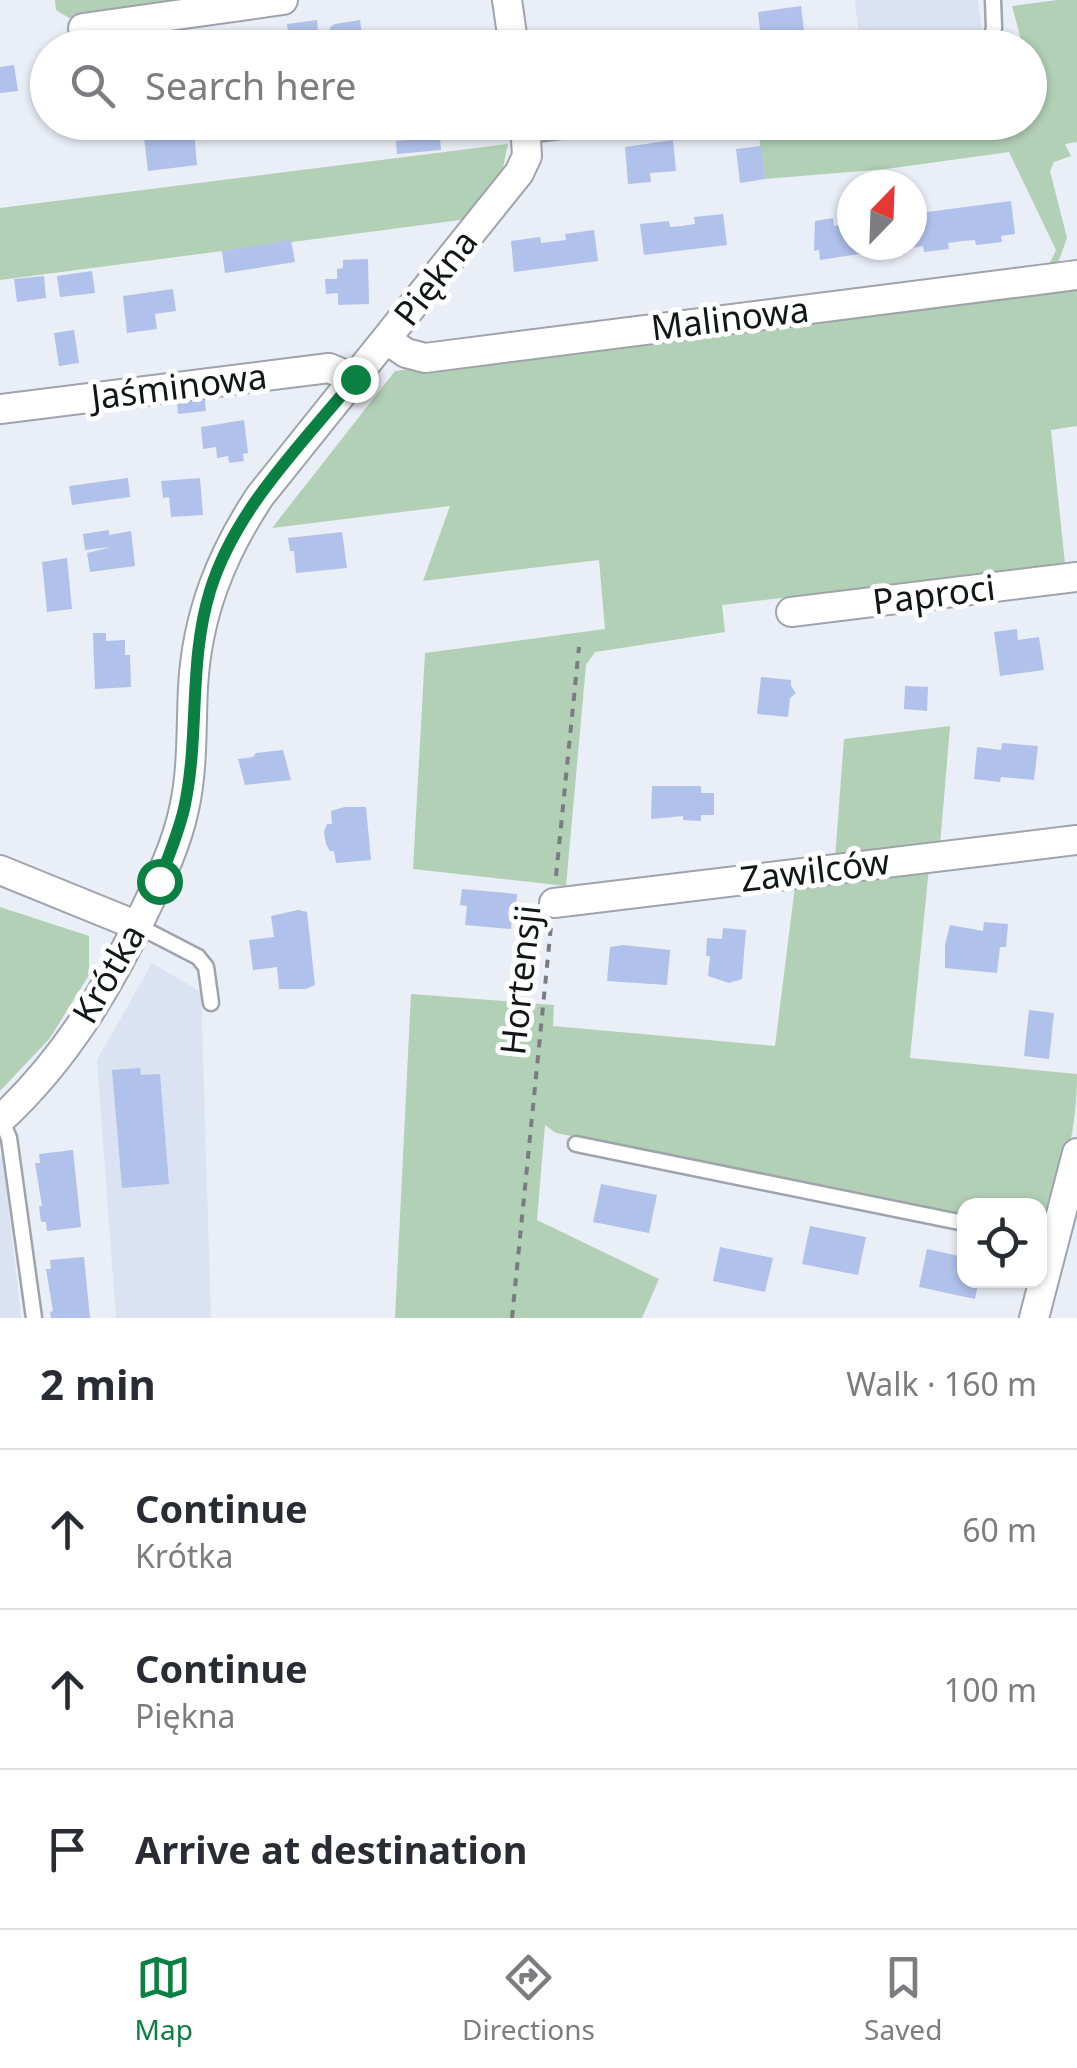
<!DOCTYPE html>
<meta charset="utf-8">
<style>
:root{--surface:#fff;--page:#f2f2f3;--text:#2b2b33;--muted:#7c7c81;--line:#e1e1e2;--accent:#0b8043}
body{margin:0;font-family:"Noto Sans",sans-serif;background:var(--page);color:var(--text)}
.controls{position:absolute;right:30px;bottom:30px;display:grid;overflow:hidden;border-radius:20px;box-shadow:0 2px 8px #0004}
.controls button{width:90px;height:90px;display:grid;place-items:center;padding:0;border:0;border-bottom:2px solid var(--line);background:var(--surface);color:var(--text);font:50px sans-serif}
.compass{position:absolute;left:837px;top:170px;width:90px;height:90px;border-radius:50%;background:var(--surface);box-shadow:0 2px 8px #0004;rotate:23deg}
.stop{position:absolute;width:30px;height:30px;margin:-22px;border:8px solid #0b8043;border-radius:50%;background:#fff}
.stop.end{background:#0b8043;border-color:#fff;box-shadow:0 2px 10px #0008}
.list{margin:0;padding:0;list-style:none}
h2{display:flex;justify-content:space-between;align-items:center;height:130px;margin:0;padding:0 40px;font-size:42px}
h2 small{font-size:32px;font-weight:400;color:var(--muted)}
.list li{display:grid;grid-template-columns:65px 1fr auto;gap:30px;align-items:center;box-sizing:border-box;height:160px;padding:0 40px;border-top:2px solid var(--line)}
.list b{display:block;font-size:38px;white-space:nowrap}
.list p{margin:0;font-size:32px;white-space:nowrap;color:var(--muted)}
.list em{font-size:32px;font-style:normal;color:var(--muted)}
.icon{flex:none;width:55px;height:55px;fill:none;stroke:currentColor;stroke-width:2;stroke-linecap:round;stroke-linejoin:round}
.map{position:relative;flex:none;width:1077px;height:1318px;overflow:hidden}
.search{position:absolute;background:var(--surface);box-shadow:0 2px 8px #0004;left:30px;right:30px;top:30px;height:110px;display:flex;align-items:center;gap:25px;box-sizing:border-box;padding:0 35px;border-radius:55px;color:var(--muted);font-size:38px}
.sheet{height:610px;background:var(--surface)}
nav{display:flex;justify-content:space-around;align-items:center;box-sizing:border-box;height:140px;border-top:2px solid var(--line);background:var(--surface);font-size:28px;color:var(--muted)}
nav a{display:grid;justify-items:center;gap:5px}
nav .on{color:var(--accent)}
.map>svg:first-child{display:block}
.built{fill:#dbe2f1}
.green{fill:#b2d0b5}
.building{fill:#b0c2eb}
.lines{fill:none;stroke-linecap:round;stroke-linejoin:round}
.service-casing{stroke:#9fa3ab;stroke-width:19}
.minor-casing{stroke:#9fa3ab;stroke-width:32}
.path{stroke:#797c81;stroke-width:4;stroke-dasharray:8 8;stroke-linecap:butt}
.service{stroke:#fff;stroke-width:14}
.minor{stroke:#fff;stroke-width:28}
.route{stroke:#0b8043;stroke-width:12}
.labels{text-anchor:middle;stroke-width:10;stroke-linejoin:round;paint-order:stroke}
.street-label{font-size:35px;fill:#131518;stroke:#fff}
</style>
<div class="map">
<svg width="1077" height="1318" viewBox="0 0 1077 1318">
<rect width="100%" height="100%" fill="#eaeef6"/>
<!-- built -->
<g class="built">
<path d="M855,0H978L982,35L971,47H860Z"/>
<path d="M152,963L201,992L211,1318H116L97,1060Z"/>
<path d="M3,1155L21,1318H0V1157Z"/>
</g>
<!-- green -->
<g class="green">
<path d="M55,0H206L69,18L56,10Z"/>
<path d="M1057,0H1077V142L1065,144L1071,156L1054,162L1050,171L1067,238L1058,263L1048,267L1056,250L1009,152L886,169L765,179L757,123L1030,122V79L1036,78L1030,62V48L1023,47L1012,6Z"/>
<path d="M508,144L503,168L468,219L0,280V208Z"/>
<path d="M1077,287V426L1051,430L1065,564L722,605L725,632L595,652L586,665L566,886L413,869L425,653L605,629L599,560L423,581L450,506L272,528L395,371Z"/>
<path d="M950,726L940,845L835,859L844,739Z"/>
<path d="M929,868L910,1058L1077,1074C1077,1123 1067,1178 1041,1220L1040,1206H964V1214L556,1133L545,1125L537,1220L659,1279L642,1318H395L411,994L554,1005L553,1026L775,1046L795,886Z"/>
<path d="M0,907L89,936V975L50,1038L0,1091Z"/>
</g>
<!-- building -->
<g class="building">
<path d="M801,6L806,48H762L758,12Z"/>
<path d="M317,20L319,40L331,37L330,27L335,24L360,20L364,48H290L287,24Z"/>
<path d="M14,65L18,91L0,93V67Z"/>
<path d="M449,122H488L490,138L469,139L467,127L449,128Z"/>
<path d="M194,131L197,165L148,171L144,137Z"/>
<path d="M440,137L441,150L397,154L396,141Z"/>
<path d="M673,140L676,171L650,173L651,182L628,184L625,147Z"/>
<path d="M761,146L765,179L740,183L736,149Z"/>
<path d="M1011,201L1015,234L1001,236L1002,242L976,245L975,240L962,241L948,243L949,249L924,252L923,246L912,248V214Z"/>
<path d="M723,214L727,245L644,255L640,224L669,221L670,227L682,226L695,224L694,217Z"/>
<path d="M833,218L834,226L852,223V245L881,247L858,250L859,254L820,260L819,250L814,251L815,221Z"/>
<path d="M594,230L598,261L514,272L511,241L540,237L541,243L566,240L565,234Z"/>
<path d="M291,240L295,262L225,273L222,251Z"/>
<path d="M368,259L369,304L338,305V293L326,294L325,279H337V269L343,268V260Z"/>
<path d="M92,271L95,293L60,297L57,276Z"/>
<path d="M44,276L46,298L17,302L14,279Z"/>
<path d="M173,289L176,311L155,314L157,329L127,333L123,296Z"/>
<path d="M74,330L79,363L59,366L54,333Z"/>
<path d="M204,390L206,411L178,414L176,393Z"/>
<path d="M244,420L248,453L243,454L244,461L229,463L228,456L217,458L216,447L203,449L201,427Z"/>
<path d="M128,478L130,497L72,505L69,486Z"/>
<path d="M200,478L203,515L171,517L169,497L163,498L161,481Z"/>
<path d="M109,530V535L131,531L135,566L90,572L87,553L111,547L85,550L83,534Z"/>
<path d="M342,532L347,568L296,573L294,551H290L288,538Z"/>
<path d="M67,558L72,609L47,612L42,562Z"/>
<path d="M1017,629L1018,640L1039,637L1044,670L1000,676L994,632Z"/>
<path d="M93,633H106V641L125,640V655H130L131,687L95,689Z"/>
<path d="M761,677L791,680V686L796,693L790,698L788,717L757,714Z"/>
<path d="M905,686L928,687L927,711L904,709Z"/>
<path d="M1002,743L1038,746L1034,780L1001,777L1000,782L974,779L977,747L1001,750Z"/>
<path d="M283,750L291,780L245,785L238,759L253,757L256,753Z"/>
<path d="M652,786H701V793H714V815H701V821L683,820V816L651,819Z"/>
<path d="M345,807H366L371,860L336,863L334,851H330L326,844L324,832L327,824H332L331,811Z"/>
<path d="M462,889L517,894L516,908L509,907L508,915L512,916L511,929L465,925L467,906L460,905Z"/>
<path d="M298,910L307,912L315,985L306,989H279L277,967L253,970L249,940L274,937L271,916Z"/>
<path d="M984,922L1008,924L1006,947H1000L997,973L945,968V945L950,925L983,931Z"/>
<path d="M723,928L746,930L742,979L729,983L708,976L710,956H706L707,938L722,939Z"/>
<path d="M623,945L670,950L667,985L607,981L610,947Z"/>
<path d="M1029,1010L1054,1013L1049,1059L1024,1056Z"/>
<path d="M140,1068L141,1075L160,1074L169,1184L122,1188L112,1070Z"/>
<path d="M73,1150L81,1227L47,1231L46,1222H41L39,1206H42L35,1163H40L39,1154Z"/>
<path d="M601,1184L657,1195L649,1233L593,1222Z"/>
<path d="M810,1226L866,1237L858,1275L802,1264Z"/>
<path d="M720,1247L773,1258L765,1292L713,1281Z"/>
<path d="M927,1249L964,1257V1280H979L975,1299L919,1287Z"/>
<path d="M84,1257L90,1318H51L50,1312L53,1311L46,1269H51L50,1260Z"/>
</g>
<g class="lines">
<!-- service casing -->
<g class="service-casing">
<g id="service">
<path d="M988,48L994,28L993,0"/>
<path d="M527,135L628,122"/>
<path d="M138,926L198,957L206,967L211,1003"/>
<path d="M1,1119L9,1138L34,1318"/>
<path d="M576,1144L964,1223"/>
</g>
</g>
<!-- minor casing -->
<g class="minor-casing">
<g id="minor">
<path d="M507,0L514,48"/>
<path d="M83,28L283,0"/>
<path d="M387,340L406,353L425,358L1077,275"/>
<path d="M0,409L329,368L355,379"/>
<path d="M791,612L1077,577"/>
<path d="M0,870L138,926"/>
<path d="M554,903L1077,840"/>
<path d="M0,1120C65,1060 109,987 146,908C161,877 177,843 184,809C193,769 191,727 193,687C197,615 221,555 260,496L519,173L527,156L525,122"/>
<path d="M1034,1318L1077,1153"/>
</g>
</g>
<!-- path -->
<g class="path">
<path d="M556,876L579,647"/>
<path d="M512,1318L551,926"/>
</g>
<!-- service -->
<use href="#service" class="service"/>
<!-- minor -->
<use href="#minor" class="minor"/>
</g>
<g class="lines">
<!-- route -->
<path class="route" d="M159,881C168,858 178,834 184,809C200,737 188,663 210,591C235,509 302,444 355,379"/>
</g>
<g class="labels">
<!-- street labels -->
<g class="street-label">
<text transform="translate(436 278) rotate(-52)" y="12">Piękna</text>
<text transform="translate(730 319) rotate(-7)" y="12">Malinowa</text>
<text transform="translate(179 387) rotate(-7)" y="12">Jaśminowa</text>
<text transform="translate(934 595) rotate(-7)" y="12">Paproci</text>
<text transform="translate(815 871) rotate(-7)" y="12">Zawilców</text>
<text transform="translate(109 974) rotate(-60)" y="12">Krótka</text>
<text transform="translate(521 980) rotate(-84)" y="12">Hortensji</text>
</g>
</g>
</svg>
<div class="controls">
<button><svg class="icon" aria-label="locate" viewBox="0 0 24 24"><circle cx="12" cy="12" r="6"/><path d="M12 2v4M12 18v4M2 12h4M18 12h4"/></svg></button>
</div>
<svg class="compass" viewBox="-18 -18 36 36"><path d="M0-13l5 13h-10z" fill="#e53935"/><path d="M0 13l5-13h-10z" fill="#7c7c81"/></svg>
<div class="stop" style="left:159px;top:881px"></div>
<div class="stop end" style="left:355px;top:379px"></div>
<div class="search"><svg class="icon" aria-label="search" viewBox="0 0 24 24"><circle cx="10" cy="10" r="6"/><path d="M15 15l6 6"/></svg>Search here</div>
</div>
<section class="sheet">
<h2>2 min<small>Walk · 160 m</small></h2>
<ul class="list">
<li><svg class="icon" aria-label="ahead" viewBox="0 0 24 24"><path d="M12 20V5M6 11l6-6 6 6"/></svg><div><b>Continue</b><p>Krótka</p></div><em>60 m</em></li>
<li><svg class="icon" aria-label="ahead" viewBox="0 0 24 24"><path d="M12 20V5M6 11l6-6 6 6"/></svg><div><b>Continue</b><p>Piękna</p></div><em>100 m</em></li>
<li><svg class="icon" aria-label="arrive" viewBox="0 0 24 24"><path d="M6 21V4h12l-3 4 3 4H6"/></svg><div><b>Arrive at destination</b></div></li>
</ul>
</section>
<nav>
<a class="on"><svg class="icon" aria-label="map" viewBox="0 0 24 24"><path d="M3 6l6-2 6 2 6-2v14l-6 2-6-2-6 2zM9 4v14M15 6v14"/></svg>Map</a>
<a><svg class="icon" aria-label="directions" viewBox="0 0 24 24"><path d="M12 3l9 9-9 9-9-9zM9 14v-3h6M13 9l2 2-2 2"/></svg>Directions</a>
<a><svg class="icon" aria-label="saved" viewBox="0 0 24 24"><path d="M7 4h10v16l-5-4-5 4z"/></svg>Saved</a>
</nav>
